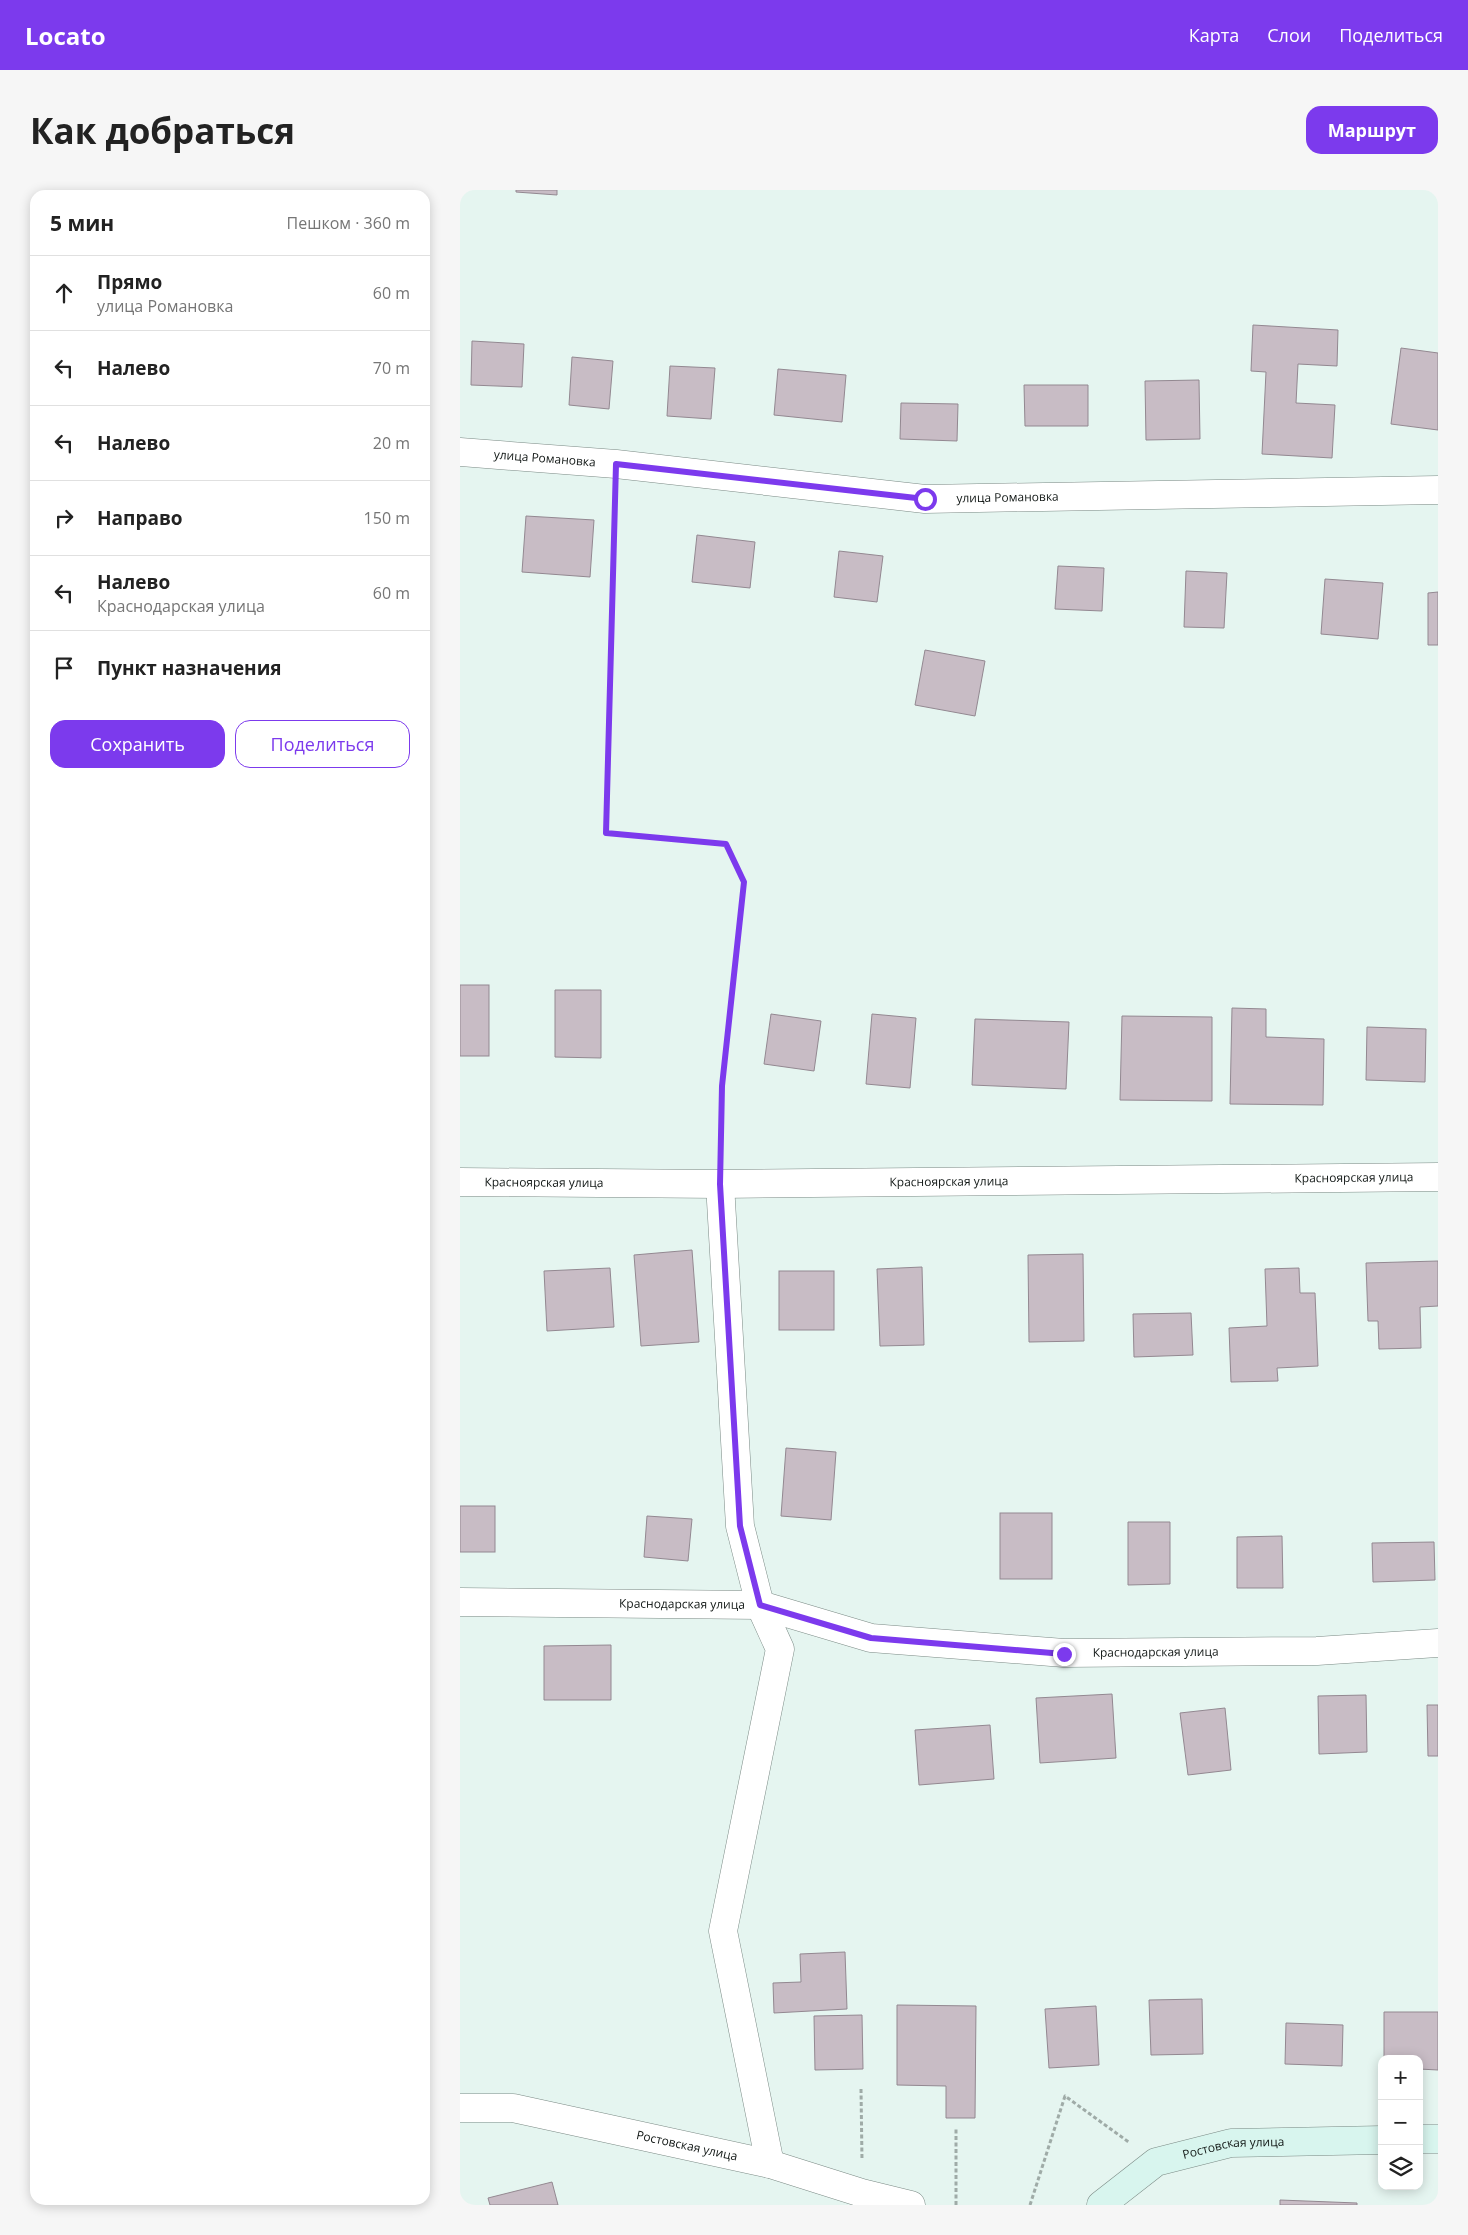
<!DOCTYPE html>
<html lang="ru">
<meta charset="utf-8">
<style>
:root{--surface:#fff;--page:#f6f6f6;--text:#222;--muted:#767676;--line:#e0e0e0;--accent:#7c3aed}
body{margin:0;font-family:"Open Sans",sans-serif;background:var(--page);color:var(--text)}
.controls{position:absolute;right:15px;bottom:15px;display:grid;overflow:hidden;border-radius:10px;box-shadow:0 2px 12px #0003}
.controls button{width:45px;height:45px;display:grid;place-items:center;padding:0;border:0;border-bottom:1px solid var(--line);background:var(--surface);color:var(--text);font:25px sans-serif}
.stop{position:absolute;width:15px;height:15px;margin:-11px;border:4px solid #7c3aed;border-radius:50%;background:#fff}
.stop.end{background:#7c3aed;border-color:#fff;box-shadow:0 1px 5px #0008}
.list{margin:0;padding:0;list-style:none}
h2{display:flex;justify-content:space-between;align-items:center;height:65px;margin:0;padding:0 20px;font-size:21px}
h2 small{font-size:16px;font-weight:400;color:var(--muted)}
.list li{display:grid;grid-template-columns:32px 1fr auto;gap:15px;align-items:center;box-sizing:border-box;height:75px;padding:0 20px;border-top:1px solid var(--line)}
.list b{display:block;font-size:19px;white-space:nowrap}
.list p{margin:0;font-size:16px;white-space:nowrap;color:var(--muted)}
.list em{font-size:16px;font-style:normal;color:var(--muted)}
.actions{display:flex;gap:10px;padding:15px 20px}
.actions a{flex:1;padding:11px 0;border:1px solid var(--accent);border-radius:15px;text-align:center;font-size:18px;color:var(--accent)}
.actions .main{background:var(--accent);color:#fff}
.icon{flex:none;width:28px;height:28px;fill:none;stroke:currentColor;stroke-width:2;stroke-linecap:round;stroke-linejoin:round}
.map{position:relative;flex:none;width:978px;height:2015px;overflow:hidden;border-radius:15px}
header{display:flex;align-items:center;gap:30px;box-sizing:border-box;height:70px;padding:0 25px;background:var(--accent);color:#fff}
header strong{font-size:24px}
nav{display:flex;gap:28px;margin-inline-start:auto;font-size:18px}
.intro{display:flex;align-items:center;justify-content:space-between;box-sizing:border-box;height:120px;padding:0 30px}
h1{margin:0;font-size:35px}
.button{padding:12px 22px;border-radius:15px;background:var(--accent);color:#fff;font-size:18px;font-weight:700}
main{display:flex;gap:30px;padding:0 30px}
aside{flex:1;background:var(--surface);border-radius:15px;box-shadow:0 2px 12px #0003}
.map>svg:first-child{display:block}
.building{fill:#c8bcc5;stroke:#938891}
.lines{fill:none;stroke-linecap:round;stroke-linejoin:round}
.street-casing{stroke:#7b8a85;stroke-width:29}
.secondary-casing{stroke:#7b8a85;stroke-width:29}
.path{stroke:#9faba7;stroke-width:3;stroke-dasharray:4 2.5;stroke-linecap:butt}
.street{stroke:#fff;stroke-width:28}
.secondary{stroke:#d8f5ee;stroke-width:28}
.route{stroke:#7c3aed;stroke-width:6}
.labels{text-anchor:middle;stroke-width:4;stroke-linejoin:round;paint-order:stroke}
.street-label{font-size:12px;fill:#121816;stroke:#fff}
</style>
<header>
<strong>Locato</strong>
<nav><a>Карта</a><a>Слои</a><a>Поделиться</a></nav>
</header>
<div class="intro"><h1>Как добраться</h1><a class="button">Маршрут</a></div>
<main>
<aside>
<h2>5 мин<small>Пешком · 360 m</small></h2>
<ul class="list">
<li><svg class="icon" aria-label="ahead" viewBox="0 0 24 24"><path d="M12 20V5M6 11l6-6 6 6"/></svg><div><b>Прямо</b><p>улица Романовка</p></div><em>60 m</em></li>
<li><svg class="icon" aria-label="left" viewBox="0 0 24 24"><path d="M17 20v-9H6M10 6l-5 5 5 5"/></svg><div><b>Налево</b></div><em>70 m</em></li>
<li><svg class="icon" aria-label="left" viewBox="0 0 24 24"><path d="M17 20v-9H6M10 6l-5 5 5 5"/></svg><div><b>Налево</b></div><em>20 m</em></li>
<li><svg class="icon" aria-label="right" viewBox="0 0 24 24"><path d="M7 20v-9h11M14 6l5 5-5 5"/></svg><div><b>Направо</b></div><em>150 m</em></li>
<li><svg class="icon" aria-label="left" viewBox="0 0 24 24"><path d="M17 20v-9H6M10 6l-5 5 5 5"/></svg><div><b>Налево</b><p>Краснодарская улица</p></div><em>60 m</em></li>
<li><svg class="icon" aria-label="arrive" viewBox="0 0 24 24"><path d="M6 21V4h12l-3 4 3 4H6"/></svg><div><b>Пункт назначения</b></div></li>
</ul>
<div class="actions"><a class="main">Сохранить</a><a>Поделиться</a></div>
</aside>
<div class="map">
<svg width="978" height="2015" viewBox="0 0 978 2015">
<rect width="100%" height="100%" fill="#e5f5f0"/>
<!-- building -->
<g class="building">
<path d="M56,0H97V5L56,2Z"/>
<path d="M793,135L878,140L877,176L838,174L836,213L875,215L872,268L802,264L806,182L791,181Z"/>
<path d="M12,151L64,154L62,197L11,195Z"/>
<path d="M941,158L978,163V240L931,234Z"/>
<path d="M112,167L153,171L149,219L109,215Z"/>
<path d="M210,176L255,178L251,229L207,226Z"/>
<path d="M318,179L386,185L382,232L314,225Z"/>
<path d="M739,190L740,249L686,250L685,191Z"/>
<path d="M564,195H628V236H565Z"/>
<path d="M441,213L498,214L497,251L440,249Z"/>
<path d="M66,326L134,330L130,387L62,382Z"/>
<path d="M237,345L295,352L290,398L232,392Z"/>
<path d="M379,361L423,366L417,412L374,407Z"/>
<path d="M598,376L644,378L642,421L595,419Z"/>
<path d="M726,381L767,383L764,438L724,437Z"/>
<path d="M865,389L923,393L918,449L861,444Z"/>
<path d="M978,402V455H968V403Z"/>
<path d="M465,460L525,471L515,526L455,515Z"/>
<rect x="0" y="795" width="29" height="71"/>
<path d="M95,800H141V868L95,867Z"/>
<path d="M772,818L806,819V847L864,849L863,915L770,914Z"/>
<path d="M311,824L361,831L354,881L304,874Z"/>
<path d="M412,824L456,828L450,898L406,894Z"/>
<path d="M662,826L752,827V911L660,910Z"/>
<path d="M515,829L609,832L606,899L512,895Z"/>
<path d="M907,837L966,839L965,892L906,890Z"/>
<path d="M232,1060L239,1152L181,1156L174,1065Z"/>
<path d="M623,1064L624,1151L569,1152L568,1065Z"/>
<path d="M978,1071V1116L960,1117L961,1158L919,1159L918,1131H908L906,1073Z"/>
<path d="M462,1077L464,1155L420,1156L417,1079Z"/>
<path d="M150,1078L154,1137L87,1141L84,1081Z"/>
<path d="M839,1078L840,1103H855L858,1176L817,1178L818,1191L771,1192L769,1138L807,1136L805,1079Z"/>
<rect x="319" y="1081" width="55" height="59"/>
<path d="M731,1123L733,1165L674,1167L673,1124Z"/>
<path d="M326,1258L376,1262L371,1330L321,1326Z"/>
<rect x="0" y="1316" width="35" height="46"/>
<rect x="540" y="1323" width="52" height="66"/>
<path d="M187,1326L232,1329L228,1371L184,1367Z"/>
<path d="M668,1332H710V1394L668,1395Z"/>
<path d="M822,1346L823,1398H777V1347Z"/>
<path d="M974,1352L975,1390L913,1392L912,1353Z"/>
<path d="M151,1455V1510H84V1456Z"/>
<path d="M652,1504L656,1568L580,1573L576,1508Z"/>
<path d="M906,1505L907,1562L859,1564L858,1506Z"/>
<path d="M967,1515H978V1566H968Z"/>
<path d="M765,1518L771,1580L728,1585L720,1523Z"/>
<path d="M530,1535L534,1589L459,1595L455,1540Z"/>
<path d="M385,1762L387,1819L314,1823L313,1793L341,1792L340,1764Z"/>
<path d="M742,1809L743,1864L691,1865L689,1810Z"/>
<path d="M437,1815L516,1816L515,1928H486V1896L437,1895Z"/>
<path d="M636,1816L639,1875L589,1878L585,1819Z"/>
<path d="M924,1822H978V1880L959,1879V1869H924Z"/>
<path d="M402,1825L403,1879L355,1880L354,1826Z"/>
<path d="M826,1833L883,1835L882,1876L825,1874Z"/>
<path d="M92,1992L98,2015H30L28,2008Z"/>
<path d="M820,2010L897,2013V2015H820Z"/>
</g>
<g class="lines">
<!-- street casing -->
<g class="street-casing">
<g id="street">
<path id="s1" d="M0,262L156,274L465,309L978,300"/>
<path id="s2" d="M0,992L260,994L978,987"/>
<path d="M260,994L280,1336L300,1415L320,1459L263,1741L310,1974"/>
<path id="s3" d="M0,1412L300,1415L411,1448L604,1463L857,1461L978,1453"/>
<path id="s4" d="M0,1918H53L310,1974L402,2003L451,2015"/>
</g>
</g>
<!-- secondary casing -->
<g class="secondary-casing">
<g id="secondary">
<path d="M959,1949H978"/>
<path id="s5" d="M641,2015L696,1972L771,1953L922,1950"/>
</g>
</g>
<!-- path -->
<g class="path">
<path d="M155,305L146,643L266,654L284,692L262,896L261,962"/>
<path d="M401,1899L402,1970"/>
<path d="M496,2015V1939"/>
<path d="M570,2015L605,1906L670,1953"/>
</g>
<!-- street -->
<use href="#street" class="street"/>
<!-- secondary -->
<use href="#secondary" class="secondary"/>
</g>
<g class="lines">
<!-- route -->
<path class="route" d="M465,309L156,274L146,643L266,654L284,692L262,896L260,994L280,1336L300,1415L411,1448L604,1464"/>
</g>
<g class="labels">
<!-- street labels -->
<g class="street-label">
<text dy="4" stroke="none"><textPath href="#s1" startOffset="85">улица Романовка</textPath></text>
<text dy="4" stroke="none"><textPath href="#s1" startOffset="550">улица Романовка</textPath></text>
<text dy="4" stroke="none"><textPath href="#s2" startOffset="894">Красноярская улица</textPath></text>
<text dy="4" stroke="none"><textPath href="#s2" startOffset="84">Красноярская улица</textPath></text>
<text dy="4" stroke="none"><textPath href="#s2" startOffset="489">Красноярская улица</textPath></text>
<text dy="4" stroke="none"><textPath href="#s3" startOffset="222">Краснодарская улица</textPath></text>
<text dy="4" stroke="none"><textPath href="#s3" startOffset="701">Краснодарская улица</textPath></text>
<text dy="4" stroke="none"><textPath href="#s4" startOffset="231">Ростовская улица</textPath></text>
<text dy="4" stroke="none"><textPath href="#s5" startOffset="149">Ростовская улица</textPath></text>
</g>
</g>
</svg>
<div class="controls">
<button>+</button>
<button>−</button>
<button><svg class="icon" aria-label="layers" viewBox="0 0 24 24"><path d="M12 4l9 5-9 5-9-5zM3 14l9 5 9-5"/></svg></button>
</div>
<div class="stop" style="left:465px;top:309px"></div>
<div class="stop end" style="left:604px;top:1464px"></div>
</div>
</main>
